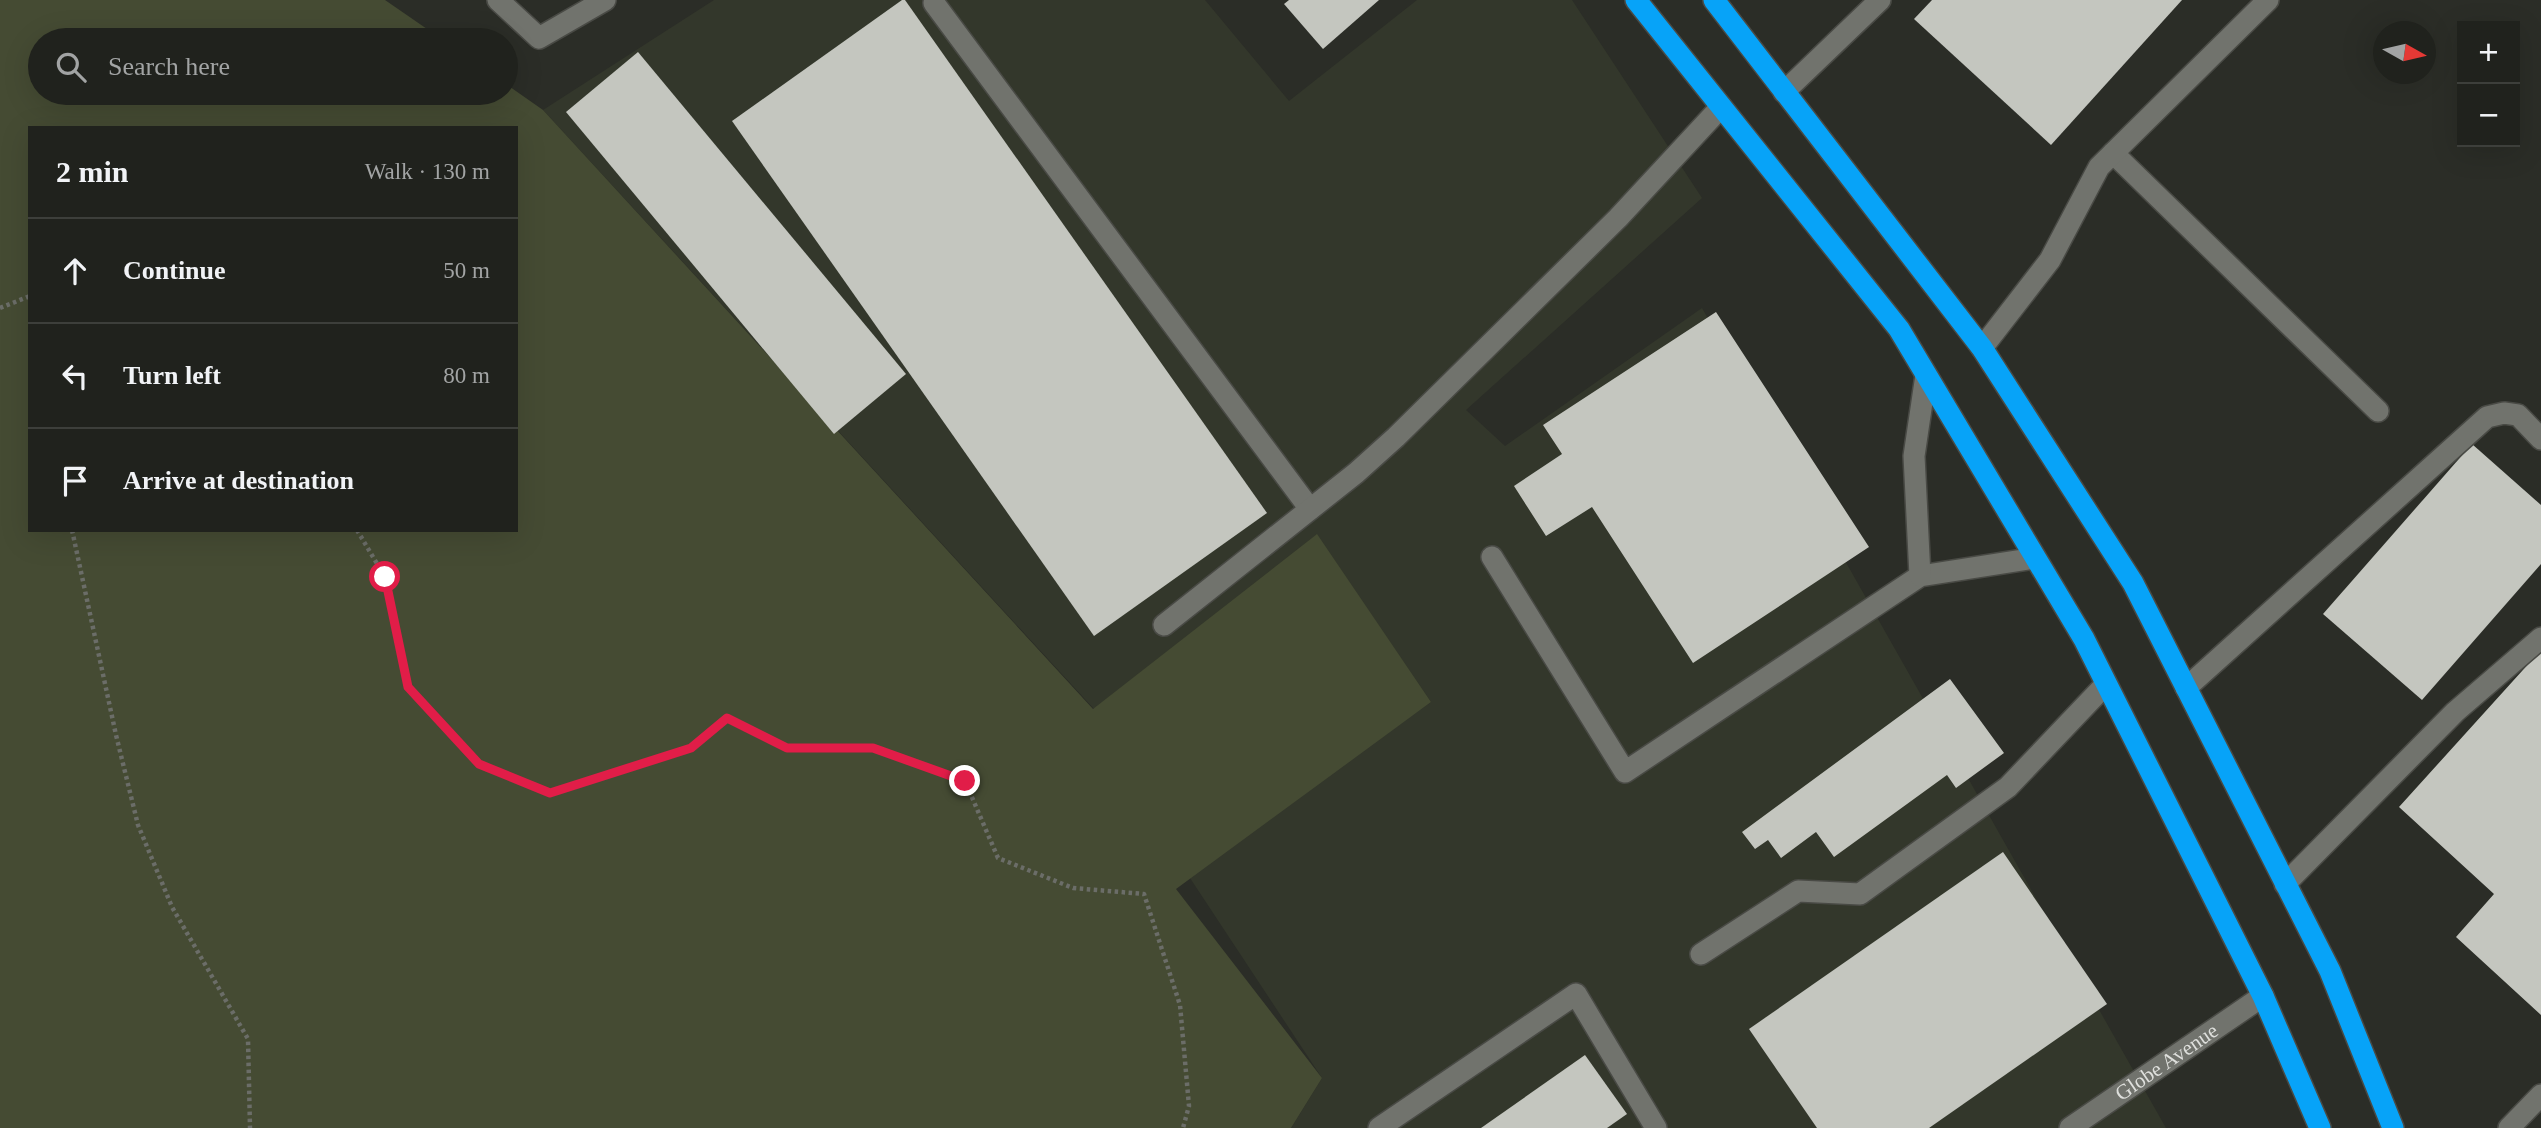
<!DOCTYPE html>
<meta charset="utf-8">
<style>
:root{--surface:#20221d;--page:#2d2f2a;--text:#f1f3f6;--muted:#a2a4a4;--line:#3d3f3b}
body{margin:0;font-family:"Times New Roman",serif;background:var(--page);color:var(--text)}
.controls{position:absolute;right:21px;top:21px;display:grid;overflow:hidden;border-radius:0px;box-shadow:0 7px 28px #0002}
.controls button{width:63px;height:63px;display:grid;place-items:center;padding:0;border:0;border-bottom:2px solid var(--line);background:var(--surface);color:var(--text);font:35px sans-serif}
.compass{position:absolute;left:2373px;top:21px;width:63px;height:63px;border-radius:50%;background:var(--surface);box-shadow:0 7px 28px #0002;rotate:98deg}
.stop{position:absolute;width:21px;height:21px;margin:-16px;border:5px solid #e11d48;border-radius:50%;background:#fff}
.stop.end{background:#e11d48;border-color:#fff;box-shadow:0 2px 7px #0008}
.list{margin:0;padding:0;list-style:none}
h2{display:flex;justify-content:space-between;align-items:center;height:91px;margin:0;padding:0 28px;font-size:30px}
h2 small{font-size:23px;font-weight:400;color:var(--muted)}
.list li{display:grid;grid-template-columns:46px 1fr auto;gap:21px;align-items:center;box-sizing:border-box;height:105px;padding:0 28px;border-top:2px solid var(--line)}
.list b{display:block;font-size:26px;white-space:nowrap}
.list em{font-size:23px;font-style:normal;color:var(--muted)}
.icon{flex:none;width:38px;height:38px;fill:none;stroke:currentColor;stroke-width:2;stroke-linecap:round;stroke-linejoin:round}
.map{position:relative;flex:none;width:2541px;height:1128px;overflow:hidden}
.search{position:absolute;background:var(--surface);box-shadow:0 7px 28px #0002;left:28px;top:28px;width:490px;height:77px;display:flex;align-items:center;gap:18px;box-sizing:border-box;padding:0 24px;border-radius:38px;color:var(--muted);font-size:26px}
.panel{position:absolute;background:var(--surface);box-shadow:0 7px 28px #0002;left:28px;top:126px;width:490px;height:406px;border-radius:0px}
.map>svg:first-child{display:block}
.built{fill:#33372b}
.green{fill:#454b33;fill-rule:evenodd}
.building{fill:#c4c6bf}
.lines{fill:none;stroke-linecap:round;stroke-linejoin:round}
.minor-casing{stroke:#494a45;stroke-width:24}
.highway-casing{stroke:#494a45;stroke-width:24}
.path{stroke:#6b6d68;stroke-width:4.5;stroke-dasharray:3.5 3.5;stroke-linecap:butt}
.minor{stroke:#71736d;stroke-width:21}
.highway{stroke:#07a3f8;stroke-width:21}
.route{stroke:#e11d48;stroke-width:9}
.labels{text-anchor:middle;stroke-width:7;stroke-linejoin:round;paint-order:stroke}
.street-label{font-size:21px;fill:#dedfdc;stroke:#2b2d27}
</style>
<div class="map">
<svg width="2541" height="1128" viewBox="0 0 2541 1128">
<rect width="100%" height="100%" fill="#2b2d27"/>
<!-- built -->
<path class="built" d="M714,0H1205L1289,101L1417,0H1572L1702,198L1466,410L1505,446L1702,308L2166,1128H1291L1322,1078L1188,875L1431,702L1316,535L1094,709L543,110Z"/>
<!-- green -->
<path class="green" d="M0,0H385L443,40H40V93H506V84L543,110L1093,709L1317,534L1431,702L1176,889L1322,1078L1291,1128H0ZM30,128H516V530H30Z"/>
<!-- building -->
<g class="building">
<path d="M902,0H905L1267,513L1094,636L732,121Z"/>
<path d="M1289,0H1379L1323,49L1284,4Z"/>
<path d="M1932,0H2182L2051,145L1914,19Z"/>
<path d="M638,52L906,374L834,434L566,112Z"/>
<path d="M1716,312L1869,547L1693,663L1592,507L1546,536L1514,486L1562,454L1543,425Z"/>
<path d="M2472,444L2541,505V564L2422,700L2323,614Z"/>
<path d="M2541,650V1015L2456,937L2494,894L2399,807Z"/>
<path d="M1950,679L2004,753L1956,788L1947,775L1834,857L1816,832L1781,858L1768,840L1755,849L1742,832Z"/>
<path d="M2003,852L2107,1004L1929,1128H1817L1749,1029Z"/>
<path d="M1585,1055L1627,1114L1607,1128H1481Z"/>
</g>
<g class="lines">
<!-- minor casing -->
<g class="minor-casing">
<g id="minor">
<path d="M498,0L539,38L605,0"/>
<path d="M934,3L1310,509"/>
<path d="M1784,92L1880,0"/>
<path d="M2113,153L2378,411"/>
<path d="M1982,348L2050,260L2099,167L2268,0"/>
<path d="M1492,557L1625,772L1920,576L2035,558"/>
<path d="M1920,576L1914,456L1926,375"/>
<path d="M1164,625L1356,473L1396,437L1618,218L1721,107"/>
<path d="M2186,688L2487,417L2504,413L2518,415L2541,439"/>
<path d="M2285,884L2455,712L2541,638"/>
<path d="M1701,954L1798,891L1860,894L2008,787L2106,684"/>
<path d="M1379,1128L1576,994L1656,1128"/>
<path id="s1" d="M2070,1128L2263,996"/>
<path d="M2509,1128L2541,1095"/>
</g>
</g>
<!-- highway casing -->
<g class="highway-casing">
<g id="highway">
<path d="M1636,0L1899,329L2084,639L2263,996L2320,1128"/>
<path d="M1714,0L1982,348L2133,583L2330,971L2393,1128"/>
</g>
</g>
<!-- path -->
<g class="path">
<path d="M0,308L30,296"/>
<path d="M72,530L116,735L138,825L172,907L248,1039L250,1128"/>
<path d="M357,530L385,577L408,687L479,764L550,793L691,748L727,718L787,749L873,748L965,781L998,858L1073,888L1144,894L1180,1005L1189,1106L1183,1128"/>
</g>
<!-- minor -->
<use href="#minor" class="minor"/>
<!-- highway -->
<use href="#highway" class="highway"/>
</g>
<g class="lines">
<!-- route -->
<path class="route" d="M385,577L408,687L479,764L550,793L691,748L727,718L787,748H873L965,781"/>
</g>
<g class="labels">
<!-- street labels -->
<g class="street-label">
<text dy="7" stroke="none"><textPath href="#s1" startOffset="117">Globe Avenue</textPath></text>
</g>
</g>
</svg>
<div class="controls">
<button>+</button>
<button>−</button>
</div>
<svg class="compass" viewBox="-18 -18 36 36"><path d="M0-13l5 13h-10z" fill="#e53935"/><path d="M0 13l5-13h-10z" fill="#a2a4a4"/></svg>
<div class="stop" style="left:385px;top:577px"></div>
<div class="stop end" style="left:965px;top:781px"></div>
<div class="search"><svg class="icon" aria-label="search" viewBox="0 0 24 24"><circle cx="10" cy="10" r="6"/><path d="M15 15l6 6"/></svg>Search here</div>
<section class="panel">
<h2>2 min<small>Walk · 130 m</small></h2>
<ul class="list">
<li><svg class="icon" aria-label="ahead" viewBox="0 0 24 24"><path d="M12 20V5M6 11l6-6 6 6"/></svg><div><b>Continue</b></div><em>50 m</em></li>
<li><svg class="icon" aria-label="left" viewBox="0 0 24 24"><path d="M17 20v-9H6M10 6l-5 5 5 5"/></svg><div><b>Turn left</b></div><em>80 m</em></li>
<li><svg class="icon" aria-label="arrive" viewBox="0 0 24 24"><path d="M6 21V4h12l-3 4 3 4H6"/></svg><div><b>Arrive at destination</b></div></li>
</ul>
</section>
</div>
